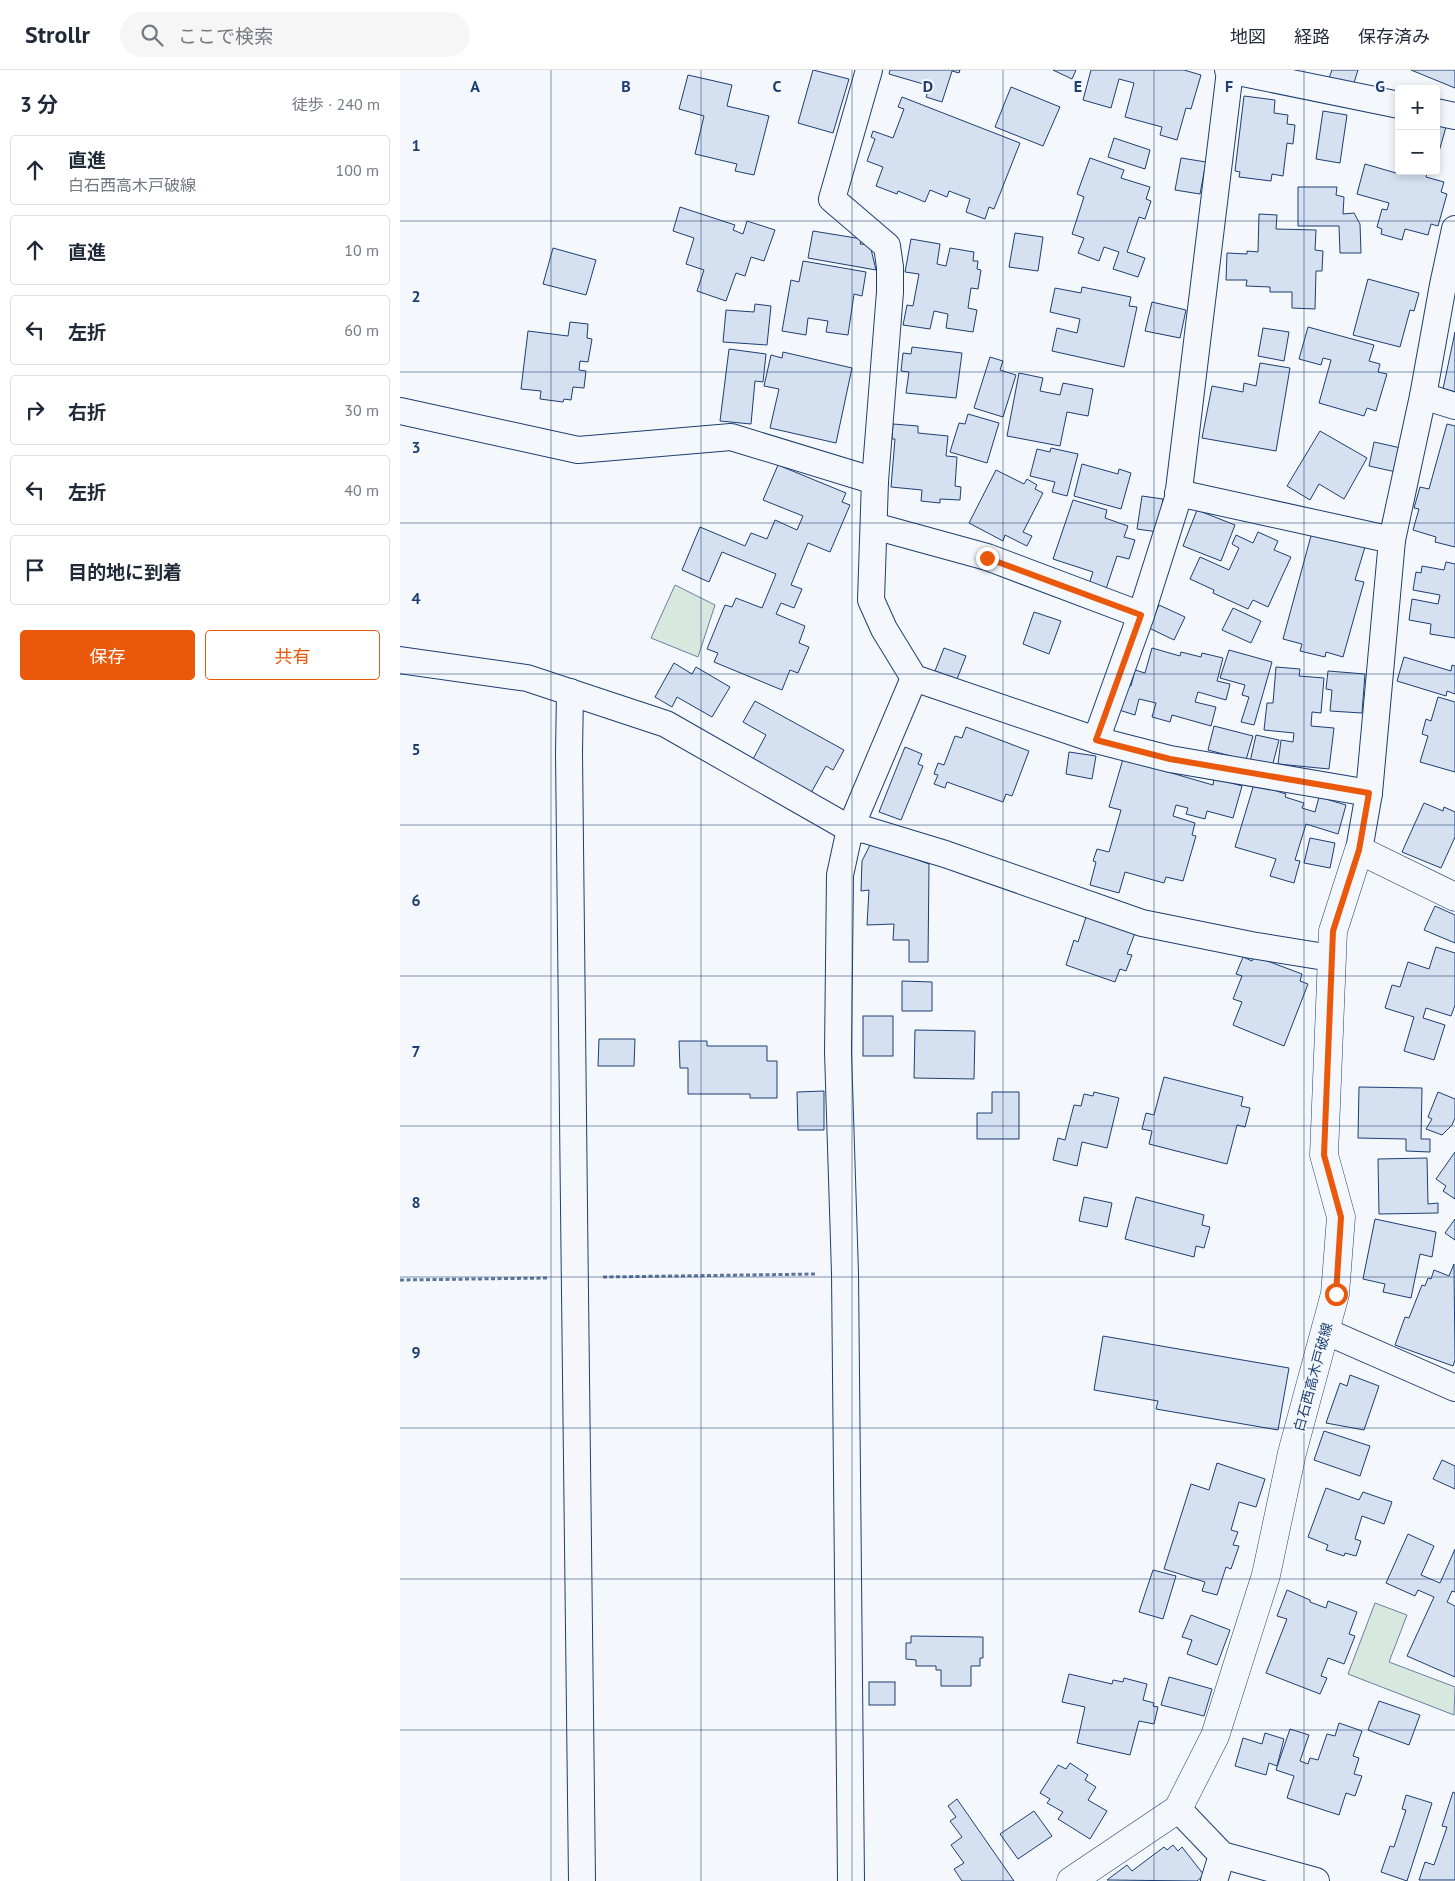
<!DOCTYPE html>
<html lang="ja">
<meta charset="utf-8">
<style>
:root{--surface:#fff;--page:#f6f6f7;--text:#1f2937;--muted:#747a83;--line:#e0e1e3;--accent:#ea580c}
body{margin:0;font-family:"PT Sans","Noto Sans JP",sans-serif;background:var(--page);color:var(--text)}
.controls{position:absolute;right:15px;top:15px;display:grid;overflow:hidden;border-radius:5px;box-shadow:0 2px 8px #0003}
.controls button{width:45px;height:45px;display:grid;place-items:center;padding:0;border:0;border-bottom:1px solid var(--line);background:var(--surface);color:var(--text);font:25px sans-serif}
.stop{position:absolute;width:15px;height:15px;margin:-11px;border:4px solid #ea580c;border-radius:50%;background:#fff}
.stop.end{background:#ea580c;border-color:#fff;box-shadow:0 1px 5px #0008}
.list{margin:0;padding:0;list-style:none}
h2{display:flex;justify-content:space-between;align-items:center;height:65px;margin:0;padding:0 20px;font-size:21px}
h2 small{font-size:16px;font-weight:400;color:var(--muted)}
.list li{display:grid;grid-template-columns:32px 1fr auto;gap:15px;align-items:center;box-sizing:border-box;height:70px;margin:0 10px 10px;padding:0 10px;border:1px solid var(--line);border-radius:5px}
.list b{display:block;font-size:19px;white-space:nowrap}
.list p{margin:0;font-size:16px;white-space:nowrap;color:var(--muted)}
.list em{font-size:16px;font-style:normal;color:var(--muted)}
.actions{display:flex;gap:10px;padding:15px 20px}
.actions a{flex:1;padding:11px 0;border:1px solid var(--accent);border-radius:5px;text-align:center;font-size:18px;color:var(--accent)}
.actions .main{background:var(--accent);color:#fff}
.icon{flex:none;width:28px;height:28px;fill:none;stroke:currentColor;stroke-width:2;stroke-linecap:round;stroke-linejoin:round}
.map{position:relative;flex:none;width:1055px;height:1811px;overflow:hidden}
header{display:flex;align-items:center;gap:30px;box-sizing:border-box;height:70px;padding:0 25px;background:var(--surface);border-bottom:1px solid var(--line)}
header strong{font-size:24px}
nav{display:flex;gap:28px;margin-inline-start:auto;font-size:18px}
.search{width:350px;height:45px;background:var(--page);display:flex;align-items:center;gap:12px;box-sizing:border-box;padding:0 18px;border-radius:28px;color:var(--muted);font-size:19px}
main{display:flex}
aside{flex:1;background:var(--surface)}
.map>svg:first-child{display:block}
.green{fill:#d7e8df;stroke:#687fa3}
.building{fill:#d5e0f0;stroke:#1d3f73}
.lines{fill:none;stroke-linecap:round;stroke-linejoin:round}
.street-casing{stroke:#1d3f73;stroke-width:28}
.secondary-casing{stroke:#1d3f73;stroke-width:29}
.path{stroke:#5e769c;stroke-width:3;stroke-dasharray:4 2.5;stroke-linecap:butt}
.street{stroke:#f4f7fb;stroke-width:26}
.secondary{stroke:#f4f7fb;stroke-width:28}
.route{stroke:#ea580c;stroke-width:6}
.grid{fill:none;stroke:#1d3f73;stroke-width:1;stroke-opacity:0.55}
.labels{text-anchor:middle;stroke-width:4;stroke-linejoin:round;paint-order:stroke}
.street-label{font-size:14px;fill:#1d3f73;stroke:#f4f7fb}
.grid-label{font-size:16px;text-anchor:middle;font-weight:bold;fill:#1d3f73;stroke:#f4f7fb;stroke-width:4;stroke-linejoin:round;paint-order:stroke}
</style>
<header>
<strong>Strollr</strong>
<div class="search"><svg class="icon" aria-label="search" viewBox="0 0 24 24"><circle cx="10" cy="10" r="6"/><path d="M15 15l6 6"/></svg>ここで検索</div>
<nav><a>地図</a><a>経路</a><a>保存済み</a></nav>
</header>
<main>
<aside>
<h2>3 分<small>徒歩 · 240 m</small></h2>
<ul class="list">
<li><svg class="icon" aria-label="ahead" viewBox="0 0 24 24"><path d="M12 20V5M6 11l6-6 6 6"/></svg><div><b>直進</b><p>白石西高木戸破線</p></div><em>100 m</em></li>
<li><svg class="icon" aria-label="ahead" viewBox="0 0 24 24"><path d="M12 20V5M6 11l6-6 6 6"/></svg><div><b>直進</b></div><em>10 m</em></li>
<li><svg class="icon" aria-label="left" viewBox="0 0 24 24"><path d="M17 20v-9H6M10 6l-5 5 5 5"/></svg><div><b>左折</b></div><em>60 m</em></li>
<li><svg class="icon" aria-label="right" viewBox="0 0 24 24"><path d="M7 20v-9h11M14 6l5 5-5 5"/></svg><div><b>右折</b></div><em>30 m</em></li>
<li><svg class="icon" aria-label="left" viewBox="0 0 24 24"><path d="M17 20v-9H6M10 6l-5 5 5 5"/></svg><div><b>左折</b></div><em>40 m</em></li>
<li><svg class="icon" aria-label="arrive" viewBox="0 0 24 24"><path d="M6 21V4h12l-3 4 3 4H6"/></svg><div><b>目的地に到着</b></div></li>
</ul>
<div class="actions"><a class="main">保存</a><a>共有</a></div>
</aside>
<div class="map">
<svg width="1055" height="1811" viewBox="0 0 1055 1811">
<rect width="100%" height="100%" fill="#f4f7fb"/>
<!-- green -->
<g class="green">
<path d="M275,515L315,535L298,587L251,568Z"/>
<path d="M975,1533L1007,1545L989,1592L1055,1617L1054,1645L948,1604Z"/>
</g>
<!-- building -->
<g class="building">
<path d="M413,0L449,9L433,63L398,53Z"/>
<path d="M490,0H560L559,3L552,1L542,32L526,27L530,16L489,4Z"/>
<path d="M653,0H676L672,9Z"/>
<path d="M691,0H784L801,5L791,39L786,38L777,70L760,65L762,57L725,47L734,13L719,9L711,38L683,30Z"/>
<path d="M932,0H958L953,16L929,8Z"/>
<path d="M1011,0H1055V18Z"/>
<path d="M288,5L332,15L327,36L369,46L354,105L335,101L337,94L295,84L304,46L279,39Z"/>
<path d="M611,17L660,37L643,76L595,57Z"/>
<path d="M844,26L875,30L874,43L888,45L887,54L895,55L893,74L887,73L883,106L872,104L871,111L839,107L840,102L835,101Z"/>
<path d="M502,27L620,73L594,139L589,137L585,149L566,142L570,129L549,121L547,127L530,120L525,132L498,121L497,124L476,116L483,97L467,91L475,69L471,67L473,61L493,68L504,39L498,37Z"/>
<path d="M923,41L947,45L940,93L916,89Z"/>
<path d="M1036,54L1046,57L1036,92Z"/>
<path d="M714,68L750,80L745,99L708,87Z"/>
<path d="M690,88L724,100L721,108L750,117L746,129L751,131L745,149L739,147L727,182L745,188L738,207L713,199L719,182L704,177L699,191L678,183L684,168L672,164L684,127L677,124Z"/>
<path d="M781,88L806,92L800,124L775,120Z"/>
<path d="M999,93V101H1028L1026,107L1044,112L1041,122L1047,124L1038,156L1031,154L1028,165L1005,159L1002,170L981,164L982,159L977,157L982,139L987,140L989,133L957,124L965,94L996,103Z"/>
<path d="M898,117H937L936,125L944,127L943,144L954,143L960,154L961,183H940L939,156H898Z"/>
<path d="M280,137L335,155L333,160L343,164L347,151L375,160L364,191L351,187L345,206L336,203L326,231L297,221L304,200L286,194L294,168L273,161Z"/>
<path d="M859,144L877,145L876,159L916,160L915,180L923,181L922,201H916L915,239L892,238V222H870V217L846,216L847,210H826L827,183L847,184V181L858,182Z"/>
<path d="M413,161L462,169L460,174L470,175L476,200L408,188Z"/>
<path d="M615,163L643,167L638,201L609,197Z"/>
<path d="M511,169L540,174L537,194L546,196L550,178L574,182L573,191H578L577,199L581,200L578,219L571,218L568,238L577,240L573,262L546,258L548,244L534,241L530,259L503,255L507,235L513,236L519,204L505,202Z"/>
<path d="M153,178L196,190L186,225L143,214Z"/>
<path d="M403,191L466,202L462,226L454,224L448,265L426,262L428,251L408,248L406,265L382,261L391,210L399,212Z"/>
<path d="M968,209L1019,223L1014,241L1010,240L1000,277L953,265Z"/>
<path d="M682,217L731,227L729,236L737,237L724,297L652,281L657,258L677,263L680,249L650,242L655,218L681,223Z"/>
<path d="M752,232L786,240L780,268L745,261Z"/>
<path d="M355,234L371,236L367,275L323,272L326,240L354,242Z"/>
<path d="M170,252L188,254L187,268L192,269L188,292L180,291L179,300L186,301L184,318L173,317L171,330L164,329L163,332L140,329L141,321L121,319L128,261L168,266Z"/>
<path d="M908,257L974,275L969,291L980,294L978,302L987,304L976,341L967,338L964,346L919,333L931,290L923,288L921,295L899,289Z"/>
<path d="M863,258L889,262L884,291L858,286Z"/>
<path d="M1055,262V322L1043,319Z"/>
<path d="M512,277L562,283L556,328L506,323L509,302L501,301L503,283L511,284Z"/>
<path d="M329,279L366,284L363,312L355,311L351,354L320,351Z"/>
<path d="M383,282L452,298L436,373L370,358L379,319L364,316L371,285L382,288Z"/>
<path d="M590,287L603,291L600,300L616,305L603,347L574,338Z"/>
<path d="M860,293L890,298L876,381L802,368L812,316L843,322L844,313L856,316Z"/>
<path d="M619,303L643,308L640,321L660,325L663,313L693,319L688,346L667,342L660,376L607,366Z"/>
<path d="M568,344L599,353L587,393L550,382L559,353L565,354Z"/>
<path d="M493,354L518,356V363L548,366L546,386L557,387L555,416L561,417L560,430L540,429V433L521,431L522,420L491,417L495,369H492Z"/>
<path d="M1047,354L1055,356V477L1035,472L1036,467L1013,460L1019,439L1014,438L1020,417L1029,419Z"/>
<path d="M920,361L967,388L944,429L919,414L910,430L887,416Z"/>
<path d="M974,372L1001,378L996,402L969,396Z"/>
<path d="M651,378L678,384L667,426L652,422L655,412L630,406L637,379L650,382Z"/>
<path d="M682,394L718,404L719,399L731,403L721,439L674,426Z"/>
<path d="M378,395L446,423L442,432L450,435L430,482L408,473L391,515L402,519L394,538L381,533L376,544L405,556L399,573L409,577L398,603L390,600L382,620L314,592L318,583L307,579L325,535L332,537L336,528L362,538L376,504L322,482L309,512L282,500L300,457L345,476L351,463L367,469L375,450L397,460L403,446L363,430Z"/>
<path d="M596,400L624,414L627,409L637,415L635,419L643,423L623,462L632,466L627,476L605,465L603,471L569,453Z"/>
<path d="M742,426L763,429L758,462L737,459Z"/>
<path d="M673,430L707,440L705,448L728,456L724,467L735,470L729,489L717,486L706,519L689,514L693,502L653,489Z"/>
<path d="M797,440L835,455L821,491L783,476Z"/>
<path d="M858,462L878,471L874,480L891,487L868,537L853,530L848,539L813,523L814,520L790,509L800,487L829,500L839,478L832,474L836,465L853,473Z"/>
<path d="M912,462L965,477L955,510L964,512L943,587L926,582L925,587L900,581L902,574L883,569Z"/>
<path d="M1046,492L1055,494V568L1030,564L1031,554L1009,550L1012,529L1038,534L1040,525L1013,520L1016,502L1021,503L1022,496L1044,500Z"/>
<path d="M759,535L785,547L774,570L749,558Z"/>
<path d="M833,538L861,551L851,573L822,560Z"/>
<path d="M634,542L661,551L649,584L623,574Z"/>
<path d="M544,578L566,586L557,609L535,601Z"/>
<path d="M752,578L780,586L781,582L801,587L802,583L823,588L817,611L830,614L826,630L798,622L795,632L816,637L811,656L772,645L770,652L752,647L756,633L739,629L735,645L719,640L727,615L731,616L735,600L745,603Z"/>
<path d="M829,580L872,592L854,655L841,652L849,627L842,625L845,615L820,608Z"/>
<path d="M1004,587L1051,601L1052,595L1055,596V624L1047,621L1046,626L997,611Z"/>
<path d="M274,593L292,604L296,597L330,617L312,647L277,627L272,637L255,627Z"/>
<path d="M876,597L900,599L899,606L924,608L921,643L912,642L911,656L934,658L929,699L878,694L881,670L893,672L894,663L864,660L867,633H873Z"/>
<path d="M928,601L965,604L962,643L930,641L932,620L926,619Z"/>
<path d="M1038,627L1055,632V702L1020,692L1028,666L1022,664L1026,649L1031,651Z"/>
<path d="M355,631L444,680L433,700L426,696L411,723L352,691L366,665L343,652Z"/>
<path d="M814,656L853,666L846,690L808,680Z"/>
<path d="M566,657L629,681L612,726L606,724L603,732L547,712L545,718L534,714L538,705L534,704L538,693L544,695L555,666L562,668Z"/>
<path d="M856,665L879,670L872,697L850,692Z"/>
<path d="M505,677L522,684L518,694L523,696L501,750L479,742Z"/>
<path d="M669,682L696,686L692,709L666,704Z"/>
<path d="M723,689L813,715L814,708L842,716L833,748L807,741L805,749L786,744L788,738L776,735L773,746L795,753L792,765L796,766L783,811L766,807L764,813L725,802L719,823L690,815L696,792L693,791L697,779L709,782L721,740L709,737Z"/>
<path d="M854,714L886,724L885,727L904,733L902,738L915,742L919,727L946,735L938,764L906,754L895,790L900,791L894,813L870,806L876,789L835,777Z"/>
<path d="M1024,733L1043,741L1044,737L1055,742V767L1041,798L1002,782Z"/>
<path d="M910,768L935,773L930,798L904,793Z"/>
<path d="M471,773L529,794L528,892H509V870H493L494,854L467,855L469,820L461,821L462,791Z"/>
<path d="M1035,836L1055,845V873L1024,860Z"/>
<path d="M686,847L735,863L727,884L732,885L726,901L720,899L715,912L666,895L674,870L678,872Z"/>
<path d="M1036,877L1055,883V935L1051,946L1026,938L1023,948L1045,955L1034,990L1004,981L1014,947L985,938L992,915L1000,917L1008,892L1029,899Z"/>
<path d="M854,886L902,904L900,911L908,914L884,976L833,955L842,932L833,929L842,906L836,904L843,887L852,891Z"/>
<path d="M502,911L532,912V941H502Z"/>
<rect x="463" y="946" width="30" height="40"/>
<path d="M515,960L575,961L574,1009L514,1008Z"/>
<path d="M199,969H235L234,996H198Z"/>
<path d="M279,971H307V976H367V991H377V1028H350V1024H288V998H280Z"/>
<path d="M764,1007L843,1027L841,1036L850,1038L845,1057L837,1055L827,1094L749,1074L752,1061L742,1059L746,1043L754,1045Z"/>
<path d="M959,1017L1022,1018L1021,1069H1030V1082L1006,1081V1069L958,1068Z"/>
<path d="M424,1021V1060H398L397,1022Z"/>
<path d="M592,1022H619V1069H577V1043H592Z"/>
<path d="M694,1022L719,1028L707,1078L682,1072L677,1096L653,1090L658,1068L665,1070L674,1035L681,1036L684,1024L693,1026Z"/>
<path d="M1038,1022L1055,1029V1048L1052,1055L1042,1065L1026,1059L1032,1049L1028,1047Z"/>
<path d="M1055,1082V1129L1043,1121L1046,1116L1036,1109Z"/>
<path d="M1027,1088L1028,1134L1038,1133V1143L979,1144L978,1089Z"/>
<path d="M684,1127L712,1133L707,1157L679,1151Z"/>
<path d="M736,1127L804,1145L802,1155L810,1157L804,1178L796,1176L794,1187L725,1169Z"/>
<path d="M975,1149L1036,1162L1032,1187L1020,1184L1011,1228L983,1222L985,1214L963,1209Z"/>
<path d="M1055,1149V1170L1045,1163Z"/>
<path d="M1054,1194L1055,1290L1053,1296L995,1275L1005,1247L1009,1248L1022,1215L1025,1216L1028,1208L1031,1209L1034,1200L1049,1206Z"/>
<path d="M703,1266L889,1298L878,1360L756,1339L758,1331L694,1320Z"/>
<path d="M950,1305L979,1316L964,1360L926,1353L940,1313L947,1316Z"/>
<path d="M924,1361L970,1376L960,1406L914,1390Z"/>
<path d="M1042,1390L1055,1396V1419L1033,1409Z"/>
<path d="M817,1393L865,1409L856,1437L839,1432L831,1460L838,1462L833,1475L839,1476L831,1499L826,1497L817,1525L802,1521L805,1512L764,1499L791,1414L809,1420Z"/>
<path d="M926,1418L959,1430L963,1422L992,1432L984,1454L962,1446L955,1469L961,1471L956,1486L945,1483L944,1486L926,1480L928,1475L908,1467Z"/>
<path d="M1008,1464L1034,1476L1021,1505L1040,1513L1055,1479V1522L1052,1521L1047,1532L1055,1536V1607L1007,1586L1034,1527L1018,1520L1015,1526L986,1513Z"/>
<path d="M753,1500L776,1506L763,1549L739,1542Z"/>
<path d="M887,1520L910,1530V1532L926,1538L928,1531L957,1542L949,1564L955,1566L944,1594L928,1588L921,1606L927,1608L920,1624L866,1603L887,1549L877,1546Z"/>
<path d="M791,1545L830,1560L817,1595L787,1584L792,1570L782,1567Z"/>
<path d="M511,1566L583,1567V1588H580V1596H571V1616H541V1600H536V1596H516V1590L506,1589V1573H511Z"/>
<path d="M669,1604L712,1614L713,1610L723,1612L724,1608L747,1614L743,1630L754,1633L753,1636L758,1637L754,1654L739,1651L730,1685L677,1673L685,1637L662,1632Z"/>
<path d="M769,1607L812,1619L804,1646L761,1635Z"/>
<rect x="469" y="1612" width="26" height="23"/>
<path d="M979,1631L1020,1645L1009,1675L968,1660Z"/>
<path d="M939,1653L962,1661L953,1686L959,1688L954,1704L962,1706L955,1726L946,1723L939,1745L887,1728L894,1706L876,1700L890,1659L909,1665L900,1691L908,1694L910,1688L918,1690L927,1664L935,1666Z"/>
<path d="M865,1663L884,1669L877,1696L869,1693L866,1705L835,1696L843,1668L862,1674Z"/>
<path d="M670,1693L688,1705L685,1710L696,1717L688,1730L707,1741L690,1769L658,1749L663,1742L647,1733L650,1729L640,1723L658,1695L666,1699Z"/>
<path d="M1053,1722L1055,1723V1810H1019L1025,1792L1034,1795L1047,1757L1042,1756Z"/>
<path d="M1006,1725L1032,1733L1007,1811L981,1802L990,1776L994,1777L1006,1740L1002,1739Z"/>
<path d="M557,1729L614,1811H562L554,1799L564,1793L551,1775L562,1767L550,1751L556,1747L548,1736Z"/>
<path d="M634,1741L652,1766L618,1789L600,1764Z"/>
<path d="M773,1775L778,1781L782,1777L804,1805L797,1811L707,1810L727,1795L732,1801L764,1777L767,1780Z"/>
</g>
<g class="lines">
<!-- street casing -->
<g class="street-casing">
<g id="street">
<path d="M469,0L432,129L487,176L490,197V222L475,411L471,530L484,559L514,608L696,670L770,689L969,723"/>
<path d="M828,0L999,35"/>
<path d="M1036,42L1055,46"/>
<path d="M1023,326L1055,336"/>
<path d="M0,341L178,380L331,367L475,411"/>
<path d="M778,423L992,470"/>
<path d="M474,456L587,487L741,545"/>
<path d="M0,590L127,608L266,654L450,759L466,760L545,784L742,853L851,875L931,888"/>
<path d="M170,622L169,683C174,1059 176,1435 182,1811"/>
<path d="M696,670L741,545L778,428L830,1"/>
<path d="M959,780L969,723L992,470L1023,326L1043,215L1055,159"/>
<path d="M925,1261L1055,1318"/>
<path d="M778,1739L822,1785L916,1811"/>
<path d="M451,1811L445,1203L438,982L440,805L450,759L514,608"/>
<path d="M814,1811L822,1785"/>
</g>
</g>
<!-- secondary casing -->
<g class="secondary-casing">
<path id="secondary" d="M671,1811L778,1739L815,1666L866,1505L892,1383L935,1224L941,1147L924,1085L933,861L959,780L1055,827"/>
</g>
<!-- path -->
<g class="path">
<path d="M203,1207L417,1204"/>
<path d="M0,1210L147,1208"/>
</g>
<!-- street -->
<use href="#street" class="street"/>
<!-- secondary -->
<use href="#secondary" class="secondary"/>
</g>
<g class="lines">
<!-- route -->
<path class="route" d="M587,488L741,545L696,670L770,689L969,723L959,780L933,861L924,1085L941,1147L936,1224"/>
</g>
<!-- grid -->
<path class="grid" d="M151,0V1811M301,0V1811M452,0V1811M603,0V1811M754,0V1811M904,0V1811M0,151H1055M0,302H1055M0,453H1055M0,604H1055M0,755H1055M0,906H1055M0,1056H1055M0,1207H1055M0,1358H1055M0,1509H1055M0,1660H1055"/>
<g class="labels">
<!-- street labels -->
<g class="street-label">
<text transform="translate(913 1307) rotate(-75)" y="5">白石西高木戸破線</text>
</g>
</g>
<g class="grid-label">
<text x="75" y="22">A</text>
<text x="226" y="22">B</text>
<text x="377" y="22">C</text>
<text x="528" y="22">D</text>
<text x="678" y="22">E</text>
<text x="829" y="22">F</text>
<text x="980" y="22">G</text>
<text x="16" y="81">1</text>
<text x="16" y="232">2</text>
<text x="16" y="383">3</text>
<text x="16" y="534">4</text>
<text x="16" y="685">5</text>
<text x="16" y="836">6</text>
<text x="16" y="987">7</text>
<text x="16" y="1138">8</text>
<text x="16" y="1288">9</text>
</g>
</svg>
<div class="controls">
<button>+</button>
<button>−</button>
</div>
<div class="stop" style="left:936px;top:1224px"></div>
<div class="stop end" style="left:587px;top:488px"></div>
</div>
</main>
